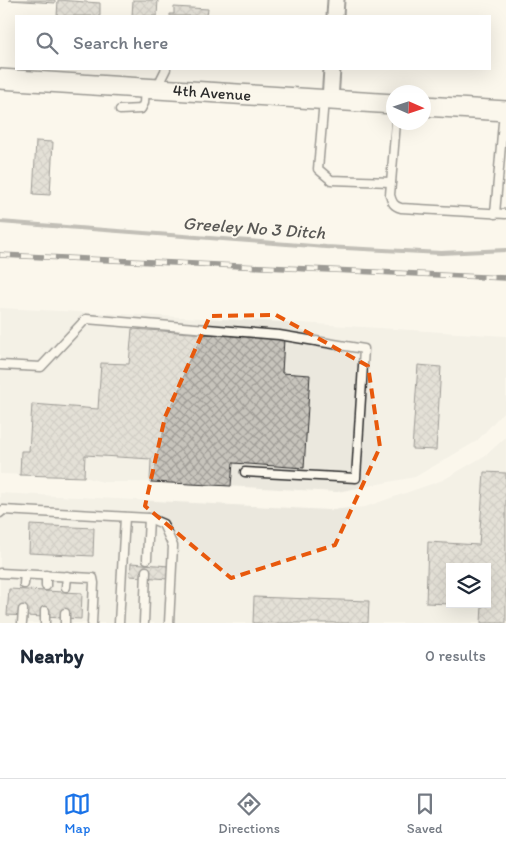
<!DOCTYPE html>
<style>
:root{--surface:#fff;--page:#f2f2f3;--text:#1f2937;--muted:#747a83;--line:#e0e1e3;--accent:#1a73e8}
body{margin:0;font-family:Itim,sans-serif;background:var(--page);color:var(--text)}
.controls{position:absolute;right:15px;bottom:15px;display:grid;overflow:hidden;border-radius:0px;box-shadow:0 5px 20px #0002}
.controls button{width:45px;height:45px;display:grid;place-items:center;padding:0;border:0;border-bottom:1px solid var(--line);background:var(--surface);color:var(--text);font:25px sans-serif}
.compass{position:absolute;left:386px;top:85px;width:45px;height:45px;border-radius:50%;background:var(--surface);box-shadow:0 5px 20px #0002;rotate:93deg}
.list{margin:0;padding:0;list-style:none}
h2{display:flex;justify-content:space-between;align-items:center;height:65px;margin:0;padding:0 20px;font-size:21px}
h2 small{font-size:16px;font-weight:400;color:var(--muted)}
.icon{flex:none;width:28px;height:28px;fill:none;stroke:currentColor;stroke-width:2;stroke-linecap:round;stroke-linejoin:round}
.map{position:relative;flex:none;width:506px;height:623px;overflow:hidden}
.search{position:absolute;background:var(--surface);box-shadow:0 5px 20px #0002;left:15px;right:15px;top:15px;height:55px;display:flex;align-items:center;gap:12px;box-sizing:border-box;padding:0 18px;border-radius:0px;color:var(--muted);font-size:19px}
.sheet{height:155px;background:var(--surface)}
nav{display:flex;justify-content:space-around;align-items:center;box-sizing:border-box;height:70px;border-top:1px solid var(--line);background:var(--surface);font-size:14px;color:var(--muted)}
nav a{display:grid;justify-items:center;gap:2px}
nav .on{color:var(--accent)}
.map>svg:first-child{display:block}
.built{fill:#ebe8de;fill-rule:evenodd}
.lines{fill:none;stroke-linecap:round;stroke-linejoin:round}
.stream{stroke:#7b7a75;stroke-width:4}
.building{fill:url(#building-cross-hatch);stroke:#2b2b2b}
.service-casing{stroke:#2b2b2b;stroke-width:11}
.minor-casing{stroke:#2b2b2b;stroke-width:19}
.tertiary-casing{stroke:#2b2b2b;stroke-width:22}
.service{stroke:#fbf7ec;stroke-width:8}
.minor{stroke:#fbf7ec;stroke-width:15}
.tertiary{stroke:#fbf7ec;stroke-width:19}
.rail-casing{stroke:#2b2b2b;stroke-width:5.5}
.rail{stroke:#fbf7ec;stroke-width:4;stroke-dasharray:11;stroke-linecap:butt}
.marked{fill:none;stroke:#e8590c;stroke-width:4;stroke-dasharray:10 6;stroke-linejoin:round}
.labels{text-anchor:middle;stroke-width:4;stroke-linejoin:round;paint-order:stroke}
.street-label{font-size:16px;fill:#2b2b2b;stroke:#fbf7ec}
.water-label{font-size:18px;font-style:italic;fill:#5a5956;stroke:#fbf7ec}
</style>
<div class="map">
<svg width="506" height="623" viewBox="0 0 506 623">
<defs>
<pattern id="building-cross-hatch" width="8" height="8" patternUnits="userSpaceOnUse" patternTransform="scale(1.25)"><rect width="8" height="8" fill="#c7c4bc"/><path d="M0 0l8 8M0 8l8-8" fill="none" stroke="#a29f99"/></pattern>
</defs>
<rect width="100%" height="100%" fill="#fbf7ec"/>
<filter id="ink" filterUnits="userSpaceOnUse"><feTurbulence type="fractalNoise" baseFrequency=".02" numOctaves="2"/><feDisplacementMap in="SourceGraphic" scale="10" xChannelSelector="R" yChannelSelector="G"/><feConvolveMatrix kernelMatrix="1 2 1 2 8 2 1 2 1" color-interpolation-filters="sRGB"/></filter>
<g filter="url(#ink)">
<!-- built -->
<g class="built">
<path d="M0,308L284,322L506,336V409L477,441L415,477L337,492L150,482H103L84,477L0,474Z"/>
<path d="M506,437V623H0V493L328,510L365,507L443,480L486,455ZM450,567H487V604H450Z"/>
</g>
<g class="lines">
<!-- stream -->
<path class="stream" d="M0,222L326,247L441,253L506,250"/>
</g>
<!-- building -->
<g class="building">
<path d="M9,0H55V3Z"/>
<path d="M58,0L100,3V16H57Z"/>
<path d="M133,0H158L157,16H132Z"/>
<path d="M174,7L208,9L207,16H170V14H174Z"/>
<path d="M36,141L53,142L50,195L33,194Z"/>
<path d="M132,329L284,339L282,373L310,375L304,468L233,463L231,486L150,482L151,459L85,455L84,477L20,475L21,451H29L32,404L98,409L101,363L129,364Z"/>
<path d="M418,365L441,367L436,450L412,449Z"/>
<path d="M484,472L506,473V623H481L482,605L463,604H487V567H450V604L426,603L428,542L479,545Z"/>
<path d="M30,525L94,528L93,556L29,553Z"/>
<path d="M131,563L169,566L168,579L130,576Z"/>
<path d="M9,589L82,593L81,619L7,615Z"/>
<path d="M254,597L369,601L368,623H253Z"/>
</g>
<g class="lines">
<!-- service casing -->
<g class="service-casing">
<g id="service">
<path d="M160,88L161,79L166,69"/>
<path d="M324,100L318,169L331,180L391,182"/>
<path d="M120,110L141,109L144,103L145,88"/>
<path d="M396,122L390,195C392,203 394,206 401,208L506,214"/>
<path d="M495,214L504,111"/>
<path d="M0,365L41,367L86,319L279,335L364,349L356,478L245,472"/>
<path d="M0,513L3,510L149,518L163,524L173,546L169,623"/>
<path d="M147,559L149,518"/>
<path d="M0,573L93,578L94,583L92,623"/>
<path d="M24,584L25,574"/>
<path d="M46,586V575"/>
<path d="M66,587L67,576"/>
<path d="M22,623L23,610"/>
<path d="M45,623V611"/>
<path d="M65,623V613"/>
<path d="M119,623L125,517"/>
<path d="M144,623L146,571"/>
</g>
</g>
<!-- minor casing -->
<g class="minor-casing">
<g id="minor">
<path d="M335,16L336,0"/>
<path d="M330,100L332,69"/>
</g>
</g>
<!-- tertiary casing -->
<g class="tertiary-casing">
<g id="tertiary">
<path d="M0,79L394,104"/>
<path d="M424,106L506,111"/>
</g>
</g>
<!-- service -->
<use href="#service" class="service"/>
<!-- minor -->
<use href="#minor" class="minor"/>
<!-- tertiary -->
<use href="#tertiary" class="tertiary"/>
<!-- rail casing -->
<g class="rail-casing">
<path id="rail" d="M0,255L506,278"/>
</g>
<!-- rail -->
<use href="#rail" class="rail"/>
</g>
</g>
<!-- marked area -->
<path d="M0 0H506V623H0ZM276,315L368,366L380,447L335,545L231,578L145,506L165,417L210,316Z" fill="#fbf7ec" fill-opacity=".55" fill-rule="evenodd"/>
<path class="marked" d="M276,315L368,366L380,447L335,545L231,578L145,506L165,417L210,316Z"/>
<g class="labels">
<!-- street labels -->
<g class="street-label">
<text transform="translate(212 92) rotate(4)" y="6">4th Avenue</text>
</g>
<!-- water labels -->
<g class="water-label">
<text transform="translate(254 228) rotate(4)" y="6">Greeley No 3 Ditch</text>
</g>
</g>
</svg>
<div class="controls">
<button><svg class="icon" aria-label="layers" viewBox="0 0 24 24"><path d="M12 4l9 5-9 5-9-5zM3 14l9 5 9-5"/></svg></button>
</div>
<svg class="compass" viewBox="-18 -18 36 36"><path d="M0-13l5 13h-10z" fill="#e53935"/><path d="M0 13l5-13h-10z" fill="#747a83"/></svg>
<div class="search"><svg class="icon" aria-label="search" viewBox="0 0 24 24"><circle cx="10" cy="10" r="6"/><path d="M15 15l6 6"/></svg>Search here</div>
</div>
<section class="sheet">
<h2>Nearby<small>0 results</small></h2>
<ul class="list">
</ul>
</section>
<nav>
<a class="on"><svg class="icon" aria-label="map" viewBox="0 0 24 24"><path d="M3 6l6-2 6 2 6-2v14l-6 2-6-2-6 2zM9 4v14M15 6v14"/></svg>Map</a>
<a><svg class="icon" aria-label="directions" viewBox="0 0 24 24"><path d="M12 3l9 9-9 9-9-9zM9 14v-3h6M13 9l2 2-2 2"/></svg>Directions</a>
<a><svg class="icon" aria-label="saved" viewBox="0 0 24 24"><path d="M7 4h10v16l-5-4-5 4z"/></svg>Saved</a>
</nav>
